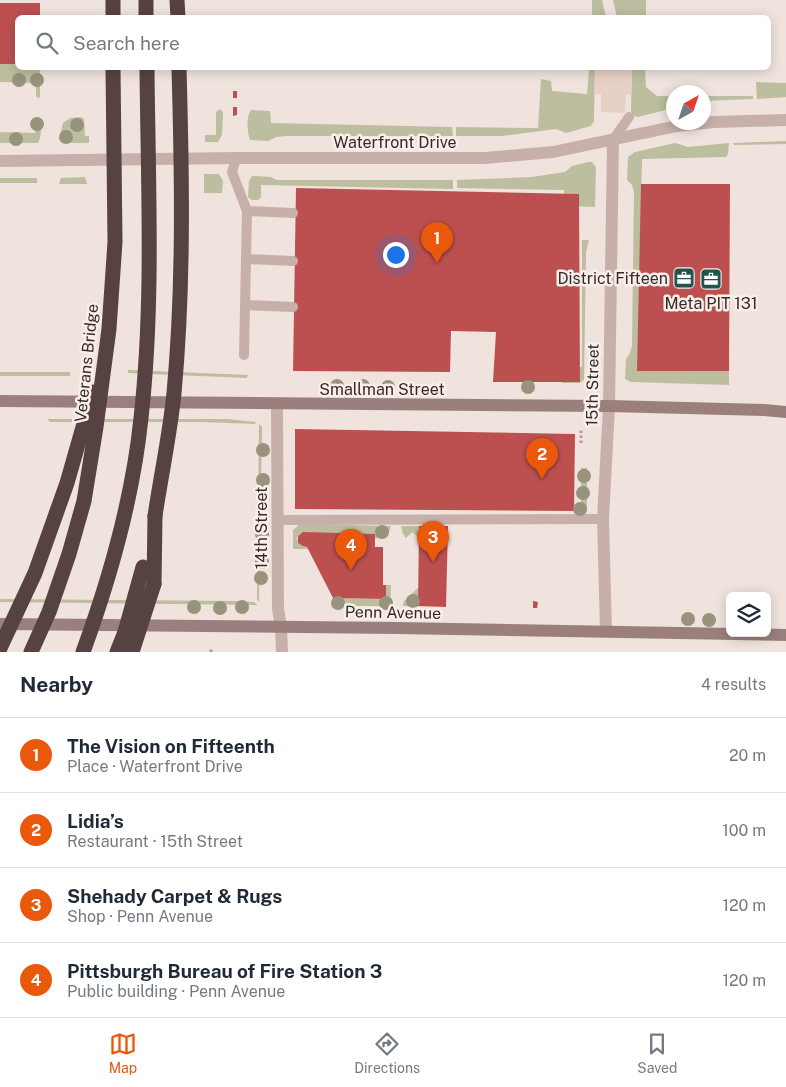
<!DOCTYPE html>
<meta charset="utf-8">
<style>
:root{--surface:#fff;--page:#f2f2f3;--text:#1f2937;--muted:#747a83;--line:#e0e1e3;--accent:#ea580c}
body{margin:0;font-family:"Public Sans",sans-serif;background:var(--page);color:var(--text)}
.controls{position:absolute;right:15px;bottom:15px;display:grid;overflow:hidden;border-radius:8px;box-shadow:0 2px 12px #0003}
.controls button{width:45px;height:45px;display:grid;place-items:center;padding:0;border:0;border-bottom:1px solid var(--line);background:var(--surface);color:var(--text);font:25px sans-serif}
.compass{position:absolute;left:666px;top:85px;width:45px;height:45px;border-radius:50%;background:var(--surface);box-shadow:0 2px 12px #0003;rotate:40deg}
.you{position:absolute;left:395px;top:254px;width:18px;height:18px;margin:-12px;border:4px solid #fff;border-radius:50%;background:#1a73e8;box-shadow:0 0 0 8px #1a73e833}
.badge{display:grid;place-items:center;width:32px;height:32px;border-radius:50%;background:var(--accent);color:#fff;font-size:16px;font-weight:700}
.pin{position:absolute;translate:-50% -41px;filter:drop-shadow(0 1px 2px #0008)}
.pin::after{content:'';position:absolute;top:26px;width:18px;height:15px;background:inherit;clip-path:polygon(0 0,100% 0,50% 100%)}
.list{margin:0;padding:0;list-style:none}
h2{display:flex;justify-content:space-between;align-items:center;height:65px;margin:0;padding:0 20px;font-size:21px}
h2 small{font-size:16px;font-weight:400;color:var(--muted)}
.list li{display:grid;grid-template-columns:32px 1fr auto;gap:15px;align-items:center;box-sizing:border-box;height:75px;padding:0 20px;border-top:1px solid var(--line)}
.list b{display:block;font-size:19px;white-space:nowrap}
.list p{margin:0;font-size:16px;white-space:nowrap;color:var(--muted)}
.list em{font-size:16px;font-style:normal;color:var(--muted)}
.icon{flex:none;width:28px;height:28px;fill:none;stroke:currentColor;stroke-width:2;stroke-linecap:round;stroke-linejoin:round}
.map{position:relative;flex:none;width:786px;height:652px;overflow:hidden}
.search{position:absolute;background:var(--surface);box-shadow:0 2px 12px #0003;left:15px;right:15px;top:15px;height:55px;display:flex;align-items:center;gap:12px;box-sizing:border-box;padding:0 18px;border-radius:8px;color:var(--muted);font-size:19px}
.sheet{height:365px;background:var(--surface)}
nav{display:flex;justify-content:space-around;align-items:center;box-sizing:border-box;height:70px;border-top:1px solid var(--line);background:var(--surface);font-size:14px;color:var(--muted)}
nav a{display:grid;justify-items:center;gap:2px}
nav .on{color:var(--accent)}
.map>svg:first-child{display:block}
.green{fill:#bcbe9f}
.plaza{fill:#e7d0c6}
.building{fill:#bc5051}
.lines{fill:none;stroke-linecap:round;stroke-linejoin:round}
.path{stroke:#b39a95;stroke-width:3;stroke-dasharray:2.5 2.5;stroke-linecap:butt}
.lane{stroke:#c8b0aa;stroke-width:10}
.street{stroke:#c8b0aa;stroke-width:12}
.secondary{stroke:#9b7f7c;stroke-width:12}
.highway{stroke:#564241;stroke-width:15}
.highway-bridge{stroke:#564241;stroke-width:15}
.tree{fill:#97937d}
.labels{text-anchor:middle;stroke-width:5;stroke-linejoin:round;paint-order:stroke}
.street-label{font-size:16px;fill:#362a29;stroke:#f8eeea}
.poi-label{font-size:16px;fill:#362a29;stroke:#f8eeea;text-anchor:end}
</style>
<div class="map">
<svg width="786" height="652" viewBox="0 0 786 652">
<rect width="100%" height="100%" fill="#f0e3dd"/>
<!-- green -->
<g class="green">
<path d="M592,0H602L606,17H592Z"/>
<path d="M613,0H646V17H617Z"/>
<path d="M0,64H17L18,68H40V97L38,98L36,96V83L0,82Z"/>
<path d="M589,68H595L594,121L591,126L566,133L556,129L502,136H456V127L538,128L541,79L551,81L552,91L587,94Z"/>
<path d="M632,68H645L646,87L657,96H673V108L638,117L633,116L631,111Z"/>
<path d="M756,82L786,83V97L757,99Z"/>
<path d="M704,96H753V99L704,101Z"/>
<path d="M220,109L223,112L222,135L218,142H205V135H216V112Z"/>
<path d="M251,110L270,111L271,123L452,127L453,136H287L276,137L268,141L250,140C247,132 246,116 251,110Z"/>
<path d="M81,117L84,119L85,136H89V143H62L60,136L63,123L70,118Z"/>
<path d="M37,118C42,122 42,137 38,143H0V132L35,133V119Z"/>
<path d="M786,141V144L734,145L733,143Z"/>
<path d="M675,143L688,147L729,143L728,154L726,157L642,159L638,371H729V385L631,382L625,379L626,359L630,353L632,346L634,192L632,185L627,180L628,157L635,152Z"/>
<path d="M588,162H592L596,167L595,207L572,206L565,203L564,190L457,188V180L532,177L565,172L572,166Z"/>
<path d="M204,174H219L223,181L222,193H204Z"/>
<path d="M252,176L271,177L277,180H453V189L261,185V197L258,200H252L248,197L249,181Z"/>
<path d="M85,177L87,184H59L61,178Z"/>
<rect x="0" y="178" width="37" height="5"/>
<path d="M582,240H589L586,252L584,380L579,383H562V367H582Z"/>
<path d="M128,370L248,375L247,378L128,373Z"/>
<rect x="0" y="372" width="70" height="4"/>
<path d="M47,419H227L256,422L255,424L201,422H50Z"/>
<path d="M259,424L262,427V433L259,602L257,599Z"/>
<path d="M581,468H587V511H574V506H581Z"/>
<path d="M300,524L391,526C389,536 384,539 375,538L374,534L301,533L297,537L298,542L303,546L307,547L309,549H293V530Z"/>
<path d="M401,526H419L418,537L412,532L406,538L403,534Z"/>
<path d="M386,585H391L390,606H333V598L386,599Z"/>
<path d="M419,587L418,606H403L404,601Z"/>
<path d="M0,599L235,601L254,602L257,605L0,602Z"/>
</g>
<!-- plaza -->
<path class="plaza" d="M595,68H632L631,95L626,94L625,113L601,112V94H594Z"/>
<!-- building -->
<g class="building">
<path d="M0,3H40V18H18V64H0Z"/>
<rect x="233" y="91" width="4" height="7"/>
<path d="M233,107H237V115L233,116Z"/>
<path d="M641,184H730L729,371H637Z"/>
<path d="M296,188L579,194L580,382H493L496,332L451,331L450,372L293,371Z"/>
<path d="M295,429L575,434L574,511L295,509Z"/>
<path d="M419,526H448L446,607L418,606Z"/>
<path d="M303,532L375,534V547H383V585H386V599L333,598L307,547L303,546L298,543V536Z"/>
<path d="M533,601L538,602L537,608H533Z"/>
</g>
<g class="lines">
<!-- path -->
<g class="path">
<path d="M581,443V429"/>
<path d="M211,652V649"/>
</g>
<!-- lane -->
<g class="lane">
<path d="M613,140L629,117"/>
<path d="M236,158L232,172L247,211L244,355"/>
<path d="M247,211L293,213"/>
<path d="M246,259L293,261"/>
<path d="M245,305L293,307"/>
<path d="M278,520L603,519"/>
</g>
<!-- street -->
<g class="street">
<path d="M0,161L236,158H485L553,152L677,126L714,122L786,120"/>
<path d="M277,404L278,609L281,627L282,652"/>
<path d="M606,631L603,519L609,406L613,140"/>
</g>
<!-- secondary -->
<g class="secondary">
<path d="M0,401L609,406L764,410L786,412"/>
<path d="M0,624L397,628L786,635"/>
</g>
<!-- highway -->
<g class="highway">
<path d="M113,0V18"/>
<path d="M146,0V18"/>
<path d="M177,0L178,18"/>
<path d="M154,584L155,516"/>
</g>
<!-- highway-bridge -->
<g class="highway-bridge">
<path d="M155,516C161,475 170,434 174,393C184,285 182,176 179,68"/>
<path d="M0,648L35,573L67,483L93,392"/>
<path d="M31,652L49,612L69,554L84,501L96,427L109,329L115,242L113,68"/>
<path d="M83,652C110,578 133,497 141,418C154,302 148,184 147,68"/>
<path d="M117,652L125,632L143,567"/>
<path d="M132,652L154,584"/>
</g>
</g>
<!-- trees -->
<g class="tree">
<circle cx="19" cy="80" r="7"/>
<circle cx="37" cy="80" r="7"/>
<circle cx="37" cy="124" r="7"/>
<circle cx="77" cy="125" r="7"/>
<circle cx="66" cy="137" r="7"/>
<circle cx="16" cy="139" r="7"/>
<circle cx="337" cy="386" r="7"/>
<circle cx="363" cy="386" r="7"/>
<circle cx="388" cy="387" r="7"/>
<circle cx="528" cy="387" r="7"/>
<circle cx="263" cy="450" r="7"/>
<circle cx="584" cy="476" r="7"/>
<circle cx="263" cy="480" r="7"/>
<circle cx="583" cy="493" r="7"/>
<circle cx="580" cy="509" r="7"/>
<circle cx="382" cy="532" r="7"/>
<circle cx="262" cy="534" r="7"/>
<circle cx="262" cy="562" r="7"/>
<circle cx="261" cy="578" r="7"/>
<circle cx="413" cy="601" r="7"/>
<circle cx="338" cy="603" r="7"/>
<circle cx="386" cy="603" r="7"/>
<circle cx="194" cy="607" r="7"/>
<circle cx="242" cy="607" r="7"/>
<circle cx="220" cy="608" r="7"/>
<circle cx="688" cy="619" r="7"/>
<circle cx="709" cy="620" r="7"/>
</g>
<!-- icons -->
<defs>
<g id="office-square" transform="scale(1.125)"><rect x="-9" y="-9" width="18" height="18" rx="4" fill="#22544b" stroke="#f8eeea"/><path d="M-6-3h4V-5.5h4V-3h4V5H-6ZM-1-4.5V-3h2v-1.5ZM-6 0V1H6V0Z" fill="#fff"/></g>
</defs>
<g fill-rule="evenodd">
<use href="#office-square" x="684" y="278"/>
<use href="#office-square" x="711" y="279"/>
</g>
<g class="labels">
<!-- street labels -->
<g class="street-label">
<text x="395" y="148">Waterfront Drive</text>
<text transform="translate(86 363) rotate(-84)" y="6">Veterans Bridge</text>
<text transform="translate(592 385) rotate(-89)" y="6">15th Street</text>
<text x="382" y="395">Smallman Street</text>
<text transform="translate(261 528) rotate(-90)" y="6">14th Street</text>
<text transform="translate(393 612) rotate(1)" y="6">Penn Avenue</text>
</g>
<!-- poi labels -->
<g class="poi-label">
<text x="668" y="284">District Fifteen</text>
<text x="711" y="309" text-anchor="middle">Meta PIT 131</text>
</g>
</g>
</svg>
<div class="controls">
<button><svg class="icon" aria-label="layers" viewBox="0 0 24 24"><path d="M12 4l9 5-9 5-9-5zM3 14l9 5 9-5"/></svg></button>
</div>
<svg class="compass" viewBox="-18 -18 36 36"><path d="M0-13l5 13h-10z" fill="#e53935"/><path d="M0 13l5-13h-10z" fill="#747a83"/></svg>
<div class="you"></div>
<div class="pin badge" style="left:437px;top:263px">1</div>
<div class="pin badge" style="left:542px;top:479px">2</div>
<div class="pin badge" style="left:433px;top:562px">3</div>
<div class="pin badge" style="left:351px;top:570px">4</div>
<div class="search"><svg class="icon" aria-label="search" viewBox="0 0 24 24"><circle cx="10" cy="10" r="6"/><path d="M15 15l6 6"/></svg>Search here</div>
</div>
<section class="sheet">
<h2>Nearby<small>4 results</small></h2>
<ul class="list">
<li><span class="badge">1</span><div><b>The Vision on Fifteenth</b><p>Place · Waterfront Drive</p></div><em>20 m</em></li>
<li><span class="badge">2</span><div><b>Lidia’s</b><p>Restaurant · 15th Street</p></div><em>100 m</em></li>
<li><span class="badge">3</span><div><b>Shehady Carpet &amp; Rugs</b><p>Shop · Penn Avenue</p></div><em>120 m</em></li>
<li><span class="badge">4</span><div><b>Pittsburgh Bureau of Fire Station 3</b><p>Public building · Penn Avenue</p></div><em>120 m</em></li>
</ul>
</section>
<nav>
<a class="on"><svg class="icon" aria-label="map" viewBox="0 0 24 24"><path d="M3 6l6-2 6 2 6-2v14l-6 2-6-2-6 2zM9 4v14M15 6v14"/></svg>Map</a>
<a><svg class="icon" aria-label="directions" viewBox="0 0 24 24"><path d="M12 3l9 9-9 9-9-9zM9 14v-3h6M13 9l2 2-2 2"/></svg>Directions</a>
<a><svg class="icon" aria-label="saved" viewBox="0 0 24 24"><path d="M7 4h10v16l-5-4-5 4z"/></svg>Saved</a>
</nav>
